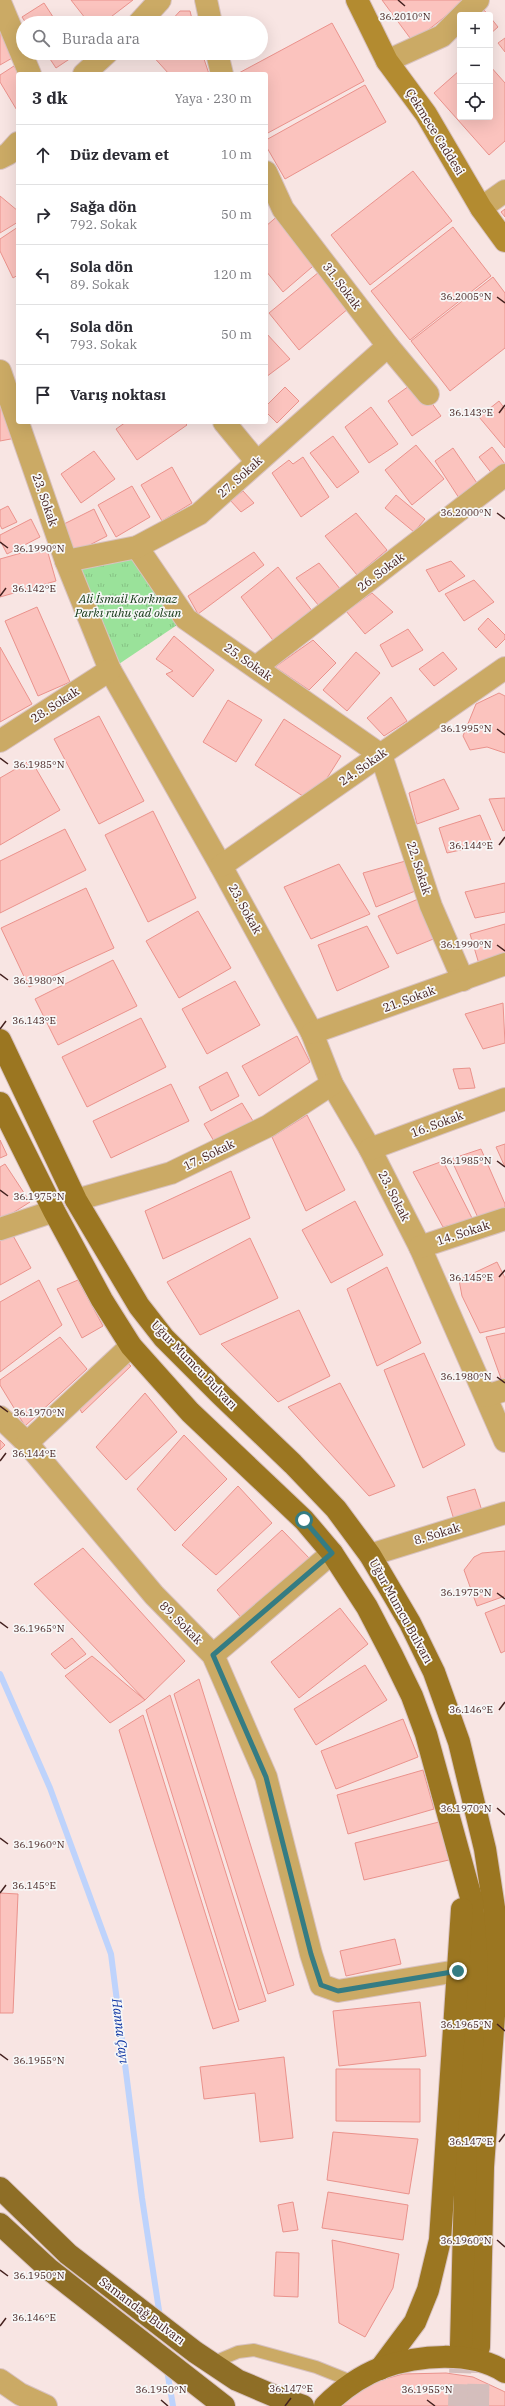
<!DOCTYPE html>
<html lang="tr">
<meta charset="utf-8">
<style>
:root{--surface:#fff;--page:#f2f2f3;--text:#2b2b33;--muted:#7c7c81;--line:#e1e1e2}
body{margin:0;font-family:"IBM Plex Serif",serif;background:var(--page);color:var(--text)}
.controls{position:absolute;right:12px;top:12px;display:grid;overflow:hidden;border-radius:4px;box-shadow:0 4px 16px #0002}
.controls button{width:36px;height:36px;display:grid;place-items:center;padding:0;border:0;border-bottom:1px solid var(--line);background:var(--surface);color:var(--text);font:20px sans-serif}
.stop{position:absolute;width:12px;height:12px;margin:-9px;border:3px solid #347c83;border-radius:50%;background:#fff}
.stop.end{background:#347c83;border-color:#fff;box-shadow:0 1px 4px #0008}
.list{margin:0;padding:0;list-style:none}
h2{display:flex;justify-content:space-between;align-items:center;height:52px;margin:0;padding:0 16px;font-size:17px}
h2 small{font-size:13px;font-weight:400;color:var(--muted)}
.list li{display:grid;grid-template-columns:26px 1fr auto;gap:12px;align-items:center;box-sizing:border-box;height:60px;padding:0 16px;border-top:1px solid var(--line)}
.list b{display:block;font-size:15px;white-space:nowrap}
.list p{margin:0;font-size:13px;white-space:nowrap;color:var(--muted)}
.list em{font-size:13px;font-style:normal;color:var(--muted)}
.icon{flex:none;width:22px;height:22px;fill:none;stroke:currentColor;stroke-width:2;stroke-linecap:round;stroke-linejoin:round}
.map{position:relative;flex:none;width:505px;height:2406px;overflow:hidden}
.search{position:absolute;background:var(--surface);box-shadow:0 4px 16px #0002;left:16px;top:16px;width:252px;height:44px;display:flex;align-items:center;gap:10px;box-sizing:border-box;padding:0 14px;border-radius:22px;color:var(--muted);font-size:15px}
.panel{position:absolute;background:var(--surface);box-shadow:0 4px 16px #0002;left:16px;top:72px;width:252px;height:352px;border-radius:4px}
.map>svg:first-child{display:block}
.park{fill:url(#park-tufts)}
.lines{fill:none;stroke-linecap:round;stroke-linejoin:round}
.stream{stroke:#bed3fc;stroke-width:6}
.building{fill:#fbc3be;stroke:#ea928c}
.primary-tunnel{stroke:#d4bebc;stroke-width:22;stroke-dasharray:22 11;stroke-linecap:butt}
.service-casing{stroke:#d8c2c0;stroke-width:14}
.minor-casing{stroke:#d8c2c0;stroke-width:24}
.secondary-casing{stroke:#d8c2c0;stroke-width:24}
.primary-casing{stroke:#d8c2c0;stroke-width:24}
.trunk-casing{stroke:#d8c2c0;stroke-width:24}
.service{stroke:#cbaa65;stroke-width:12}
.minor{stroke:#cbaa65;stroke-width:22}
.secondary{stroke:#b38b30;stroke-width:22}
.primary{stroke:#9b7621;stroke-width:22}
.trunk{stroke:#8e6e26;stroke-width:22}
.route{stroke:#347c83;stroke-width:5}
.ticks{fill:none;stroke:#44211f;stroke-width:1.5}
.labels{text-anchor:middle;stroke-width:3.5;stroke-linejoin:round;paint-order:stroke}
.street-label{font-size:12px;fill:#44211f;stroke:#f7f7f7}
.park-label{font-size:12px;font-style:italic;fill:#113613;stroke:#f7f7f7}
.water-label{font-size:13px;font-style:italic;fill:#0c33a2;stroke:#f7f7f7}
.ticks-label{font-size:10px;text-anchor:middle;fill:#44211f;stroke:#f7f7f7;stroke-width:3.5;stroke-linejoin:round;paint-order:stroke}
</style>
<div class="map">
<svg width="505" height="2406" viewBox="0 0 505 2406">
<defs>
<pattern id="park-tufts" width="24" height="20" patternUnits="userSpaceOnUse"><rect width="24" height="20" fill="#9ae29a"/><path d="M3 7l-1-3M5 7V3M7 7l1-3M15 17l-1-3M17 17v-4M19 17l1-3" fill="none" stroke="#86c284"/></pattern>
</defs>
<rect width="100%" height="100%" fill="#f8e5e3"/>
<!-- park -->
<path class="park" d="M137,547L186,619L110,670L66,561Z"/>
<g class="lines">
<!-- stream -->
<g class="stream">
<path d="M0,1674L50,1788L111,1954L142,2198L160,2317"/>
<path d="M167,2370L173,2406"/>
</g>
</g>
<!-- building -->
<g class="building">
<path d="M71,0H133L103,23H89Z"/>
<path d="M382,0H466L413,42Z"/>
<path d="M44,3L57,23H26L22,17Z"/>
<path d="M481,6L488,15H471Z"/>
<path d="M180,11H190L193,23H169Z"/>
<path d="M490,17L498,27L490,34Z"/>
<path d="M332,23L364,81L266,134V74H237Z"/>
<path d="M0,27L21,53L0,65Z"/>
<path d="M505,38V52L498,43Z"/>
<path d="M46,53H77V54L56,68Z"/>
<path d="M150,53H202L209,74H169Z"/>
<path d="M14,66L19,74L18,112L0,82V75Z"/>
<path d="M490,66L505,83V141L489,155L434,93L460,70V117H490Z"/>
<path d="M365,85L386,122L285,179L266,146V140Z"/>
<path d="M413,171L452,221L370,285L331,235Z"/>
<path d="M0,196L18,211V222L0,233Z"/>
<path d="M505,209V217L501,212Z"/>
<path d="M280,214L319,261L283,292L266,271V226Z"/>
<path d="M18,227V275L13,278L0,251V239Z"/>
<path d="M453,227L491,276L410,340L371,291Z"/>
<path d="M319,272L349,308L299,350L269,313Z"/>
<path d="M493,277L505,293V348L450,391L411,341Z"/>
<path d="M266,333L290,359L266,377Z"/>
<path d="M416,381L441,416L412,436L388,401Z"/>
<path d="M285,387L299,401L277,423L266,412V406Z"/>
<path d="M0,398L16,438L0,441Z"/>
<path d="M499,401L505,409V448L479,417Z"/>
<path d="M371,407L398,444L369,463L345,427Z"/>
<path d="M126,422H184L187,425L137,460L116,429Z"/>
<path d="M333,436L359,472L337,488L310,453Z"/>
<path d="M416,445L444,479L412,505L385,470Z"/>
<path d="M492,447L505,464V467L493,475L479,457Z"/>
<path d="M453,448L479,486L459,498L435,461Z"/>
<path d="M94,451L115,479L81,503L61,474Z"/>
<path d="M303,457L329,497L301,517L272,473L289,460L293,464Z"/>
<path d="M172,467L192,503L162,521L141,485Z"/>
<path d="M132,486L150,517L116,537L98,505Z"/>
<path d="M243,491L254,503L241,512L230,500Z"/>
<path d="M396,495L425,519L414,532L385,508Z"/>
<path d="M8,506L17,522L2,529L0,525V510Z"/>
<path d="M94,509L107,536L74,553L60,526Z"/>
<path d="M356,513L387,550L357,575L325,536Z"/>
<path d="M31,519L40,537L7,554L0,540V535Z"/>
<path d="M46,546L56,581L0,597V559Z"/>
<path d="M254,552L264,565L198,614L188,596Z"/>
<path d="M451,561L465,576L439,592L426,570Z"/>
<path d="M319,563L341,590L319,606L296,578Z"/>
<path d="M278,567L313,612L275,643L241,597Z"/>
<path d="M474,580L494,602L464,621L445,594Z"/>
<path d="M372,593L393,612L365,634L346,611Z"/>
<path d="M37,607L70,682L38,696L5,621Z"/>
<path d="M488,618L505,635V639L496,648L478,629Z"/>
<path d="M408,629L423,650L392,667L380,645Z"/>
<path d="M174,636L214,670L193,697L166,674L173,671L156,659Z"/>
<path d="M313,640L336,663L309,690L275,667Z"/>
<path d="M0,647L32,704L0,722Z"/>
<path d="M356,652L380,673L347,711L323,690Z"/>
<path d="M443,652L457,669L434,686L419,669Z"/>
<path d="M499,693L505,696V753L487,747L470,750L463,736L476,704Z"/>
<path d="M391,697L407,721L384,736L367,718Z"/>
<path d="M228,700L262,720L236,762L203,742Z"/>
<path d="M99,716L144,801L99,824L54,739Z"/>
<path d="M284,719L341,756L312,802L255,765Z"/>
<path d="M31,760L60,810L0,845V778Z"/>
<path d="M444,779L459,809L417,824L409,793Z"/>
<path d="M505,798V830L503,831L489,799Z"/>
<path d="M153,811L196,898L148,922L105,835Z"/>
<path d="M480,815L492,843L447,853L439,828Z"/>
<path d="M65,829L86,870L0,913V861Z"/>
<path d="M409,860L420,889L376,907L363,873Z"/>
<path d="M339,864L370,914L311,939L284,887Z"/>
<path d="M505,883V912L475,918L465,892Z"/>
<path d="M86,888L114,948L29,987L1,928Z"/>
<path d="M423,897L443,935L397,954L378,916Z"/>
<path d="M198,911L231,968L179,998L146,941Z"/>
<path d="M505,924V957L479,964L470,934Z"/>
<path d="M367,926L389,967L337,991L318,945Z"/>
<path d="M113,960L137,1006L58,1045L35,999Z"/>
<path d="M235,981L260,1025L207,1054L182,1009Z"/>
<path d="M503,1003L505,1043L483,1049L465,1014Z"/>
<path d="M141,1018L166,1067L87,1107L62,1057Z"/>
<path d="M297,1036L310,1062L259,1096L242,1066Z"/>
<path d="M470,1068L475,1088L459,1089L453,1069Z"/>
<path d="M227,1072L239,1096L211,1111L199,1087Z"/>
<path d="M171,1084L189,1121L111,1158L93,1121Z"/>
<path d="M242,1103L253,1121L215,1143L204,1124Z"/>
<path d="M307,1115L345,1190L306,1211L272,1137Z"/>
<path d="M0,1140L7,1155L0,1158Z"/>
<path d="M505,1144V1167L496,1147Z"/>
<path d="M481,1149L505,1204V1213L480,1222L451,1159Z"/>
<path d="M443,1161L473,1220L443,1227L413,1172Z"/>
<path d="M5,1164L30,1202L0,1221V1167Z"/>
<path d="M231,1171L250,1218L163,1259L145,1211Z"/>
<path d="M355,1201L383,1255L331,1283L302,1230Z"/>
<path d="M11,1232L31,1268L0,1285V1238Z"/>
<path d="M250,1238L278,1298L200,1335L167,1282Z"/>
<path d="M497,1262L505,1278V1327L480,1333L462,1296L459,1280Z"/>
<path d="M387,1267L421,1343L377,1366L347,1289Z"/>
<path d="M39,1280L62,1325L0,1372V1302Z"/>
<path d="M78,1280L103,1326L82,1338L57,1289Z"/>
<path d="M299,1310L330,1376L278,1402L221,1344Z"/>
<path d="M505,1333V1384H503L486,1337Z"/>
<path d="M60,1337L87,1369L25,1426L0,1385V1380Z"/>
<path d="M115,1353L131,1366L82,1413L71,1392Z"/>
<path d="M424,1353L465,1445L423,1468L384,1370Z"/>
<path d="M340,1383L395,1486L369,1496L288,1407Z"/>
<path d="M145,1393L177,1432L126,1480L96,1447Z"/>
<path d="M184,1435L227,1479L175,1531L137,1489Z"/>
<path d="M0,1440L5,1445L0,1450Z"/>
<path d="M238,1486L272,1523L216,1575L182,1545Z"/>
<path d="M475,1489L483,1514L455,1523L447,1497Z"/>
<path d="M282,1530L310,1559L244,1621L217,1590Z"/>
<path d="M83,1548L185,1661L145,1700L34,1584Z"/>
<path d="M505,1551V1596L477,1606L464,1570L474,1557L482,1553Z"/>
<path d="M505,1605V1651L501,1653L485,1613Z"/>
<path d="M340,1608L368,1644L299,1698L271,1662Z"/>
<path d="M72,1638L86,1654L65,1669L51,1654Z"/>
<path d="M92,1656L145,1700L110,1723L65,1676Z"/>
<path d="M365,1665L387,1700L316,1745L294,1709Z"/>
<path d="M199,1679L294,1985L268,1994L174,1694Z"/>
<path d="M170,1695L266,2001L239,2010L146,1710Z"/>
<path d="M143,1715L239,2021L213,2029L119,1730Z"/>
<path d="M403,1719L418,1757L336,1789L321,1751Z"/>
<path d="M423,1770L434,1809L348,1834L337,1795Z"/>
<path d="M443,1821L453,1859L364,1880L355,1843Z"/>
<path d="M0,1893L18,1894L13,2013H0Z"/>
<path d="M395,1939L401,1964L346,1976L340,1951Z"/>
<path d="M420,2002L426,2056L339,2066L333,2011Z"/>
<path d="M284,2057L293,2138L260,2142L255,2093L204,2099L200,2067Z"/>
<path d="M336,2069H420V2122L336,2121Z"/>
<path d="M333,2132L418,2139L409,2194L327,2180Z"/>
<path d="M328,2192L408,2205L403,2240L322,2228Z"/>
<path d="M293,2202L298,2230L283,2232L278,2205Z"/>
<path d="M332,2240L399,2254L393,2288L365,2337L339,2323Z"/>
<path d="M276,2252L299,2253L298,2297L274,2296Z"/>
<path d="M446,2373L473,2377L503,2391L505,2392V2406H342L355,2392L381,2380L403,2374Z"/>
</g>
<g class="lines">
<!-- primary-tunnel -->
<g class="primary-tunnel">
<path d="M459,2406L461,2346"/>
<path d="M478,2406L479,2347"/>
</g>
<!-- service casing -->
<g class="service-casing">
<path id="service" d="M212,2363L238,2352L254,2350L316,2367L356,2383"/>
</g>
<!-- minor casing -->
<g class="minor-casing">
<g id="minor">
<path d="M206,0L211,23"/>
<path d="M0,2L30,74"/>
<path d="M463,15L478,0"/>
<path d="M139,23L160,0"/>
<path d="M217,53L222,74"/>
<path d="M387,61L442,36L460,18"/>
<path d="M84,74L107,53"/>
<path d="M0,158L8,154L18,143"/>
<path d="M266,172L283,209L388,346L428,394"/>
<path d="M481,208L505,191"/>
<path d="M0,371L66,561L110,670L221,866L312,1033L332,1084L370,1149L420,1247L505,1441"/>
<path d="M224,422L257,462"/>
<path d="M137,547L186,619L381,755L431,906L463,980"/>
<path d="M66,561L137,547L199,514L388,346"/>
<path d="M256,667L505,475"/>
<path d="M0,741L110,670"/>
<path d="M221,866L505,668"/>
<path d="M312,1033L505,964"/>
<path d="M370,1149L505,1099"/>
<path d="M76,1200L171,1173L268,1126L332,1084"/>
<path d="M0,1229L54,1211"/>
<path d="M420,1247L505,1219"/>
<path d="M486,1396L505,1390"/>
<path d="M0,1417L27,1443L154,1595L213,1655L266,1777L311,1954L321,1985L338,1991L457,1971"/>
<path d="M27,1443L131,1346"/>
<path d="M370,1555L505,1513"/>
<path d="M213,1655L332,1553"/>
<path d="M0,2380L20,2394L46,2406"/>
</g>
</g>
<!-- secondary casing -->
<g class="secondary-casing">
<path id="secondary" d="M357,0L387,61L426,114L481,208L505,241"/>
</g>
<!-- primary casing -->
<g class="primary-casing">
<g id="primary">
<path d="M0,1040L76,1200L139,1306L164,1338L221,1395L293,1464L336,1509L370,1555L410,1623L434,1672L459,1742L485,1849L495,1914V2002L483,2167L479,2347"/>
<path d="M0,1103L54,1211L102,1300L131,1346L190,1412L304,1520L332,1553L367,1607L392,1655L412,1696L426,1734L472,1901L477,1963L466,2147L461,2346"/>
<path d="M380,2369L415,2322L428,2290L440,2240L462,1909"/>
<path d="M325,2406C340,2391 361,2376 381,2368C418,2355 471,2350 505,2372"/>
</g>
</g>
<!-- trunk casing -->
<g class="trunk-casing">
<g id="trunk">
<path d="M0,2188L68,2254L195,2352L237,2380L277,2397L303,2406"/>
<path d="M0,2224L50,2270L224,2406"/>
</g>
</g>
<!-- service -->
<use href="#service" class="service"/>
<!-- minor -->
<use href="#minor" class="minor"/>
<!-- secondary -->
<use href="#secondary" class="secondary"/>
<!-- primary -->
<use href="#primary" class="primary"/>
<!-- trunk -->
<use href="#trunk" class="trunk"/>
</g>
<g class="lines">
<!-- route -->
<path class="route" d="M304,1520L332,1553L213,1655L266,1777L311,1954L321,1985L338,1991L458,1971"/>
</g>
<!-- ticks -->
<path class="ticks" d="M398,0L405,6M497,297L505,303M499,413L505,405M497,513L505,519M0,542L8,548M0,596L6,588M497,729L505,735M0,758L8,764M499,845L505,837M497,945L505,951M0,974L8,980M0,1029L6,1021M497,1161L505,1167M0,1190L8,1196M499,1277L505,1270M497,1377L505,1383M0,1406L8,1412M0,1461L6,1453M497,1593L505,1599M0,1622L8,1628M499,1710L505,1702M497,1808L505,1815M0,1838L8,1844M0,1893L6,1885M497,2024L505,2031M0,2054L8,2060M499,2142L505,2134M497,2240L505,2247M0,2270L8,2276M0,2326L6,2318M161,2400L168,2406M427,2400L435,2406M285,2406L291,2398"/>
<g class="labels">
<!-- street labels -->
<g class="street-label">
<text transform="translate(435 132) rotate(58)" y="4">Çekmece Caddesi</text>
<text transform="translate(342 286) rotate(53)" y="4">31. Sokak</text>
<text transform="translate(240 477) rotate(-42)" y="4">27. Sokak</text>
<text transform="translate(45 500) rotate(71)" y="4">23. Sokak</text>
<text transform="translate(381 572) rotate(-37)" y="4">26. Sokak</text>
<text transform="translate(248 662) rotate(35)" y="4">25. Sokak</text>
<text transform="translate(55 705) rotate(-33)" y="4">28. Sokak</text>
<text transform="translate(363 767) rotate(-35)" y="4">24. Sokak</text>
<text transform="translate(419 868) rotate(72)" y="4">22. Sokak</text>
<text transform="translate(245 909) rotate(61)" y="4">23. Sokak</text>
<text transform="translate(409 999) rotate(-20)" y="4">21. Sokak</text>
<text transform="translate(437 1124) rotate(-20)" y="4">16. Sokak</text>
<text transform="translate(209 1155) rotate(-26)" y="4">17. Sokak</text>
<text transform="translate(394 1196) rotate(63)" y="4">23. Sokak</text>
<text transform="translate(463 1233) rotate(-18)" y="4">14. Sokak</text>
<text transform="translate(194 1365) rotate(46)" y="4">Uğur Mumcu Bulvarı</text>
<text transform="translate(437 1534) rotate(-17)" y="4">8. Sokak</text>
<text transform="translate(401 1611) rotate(61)" y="4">Uğur Mumcu Bulvarı</text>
<text transform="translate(181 1623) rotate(45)" y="4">89. Sokak</text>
<text transform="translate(142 2311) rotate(37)" y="4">Samandağ Bulvarı</text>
</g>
<!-- park labels -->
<g class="park-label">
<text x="128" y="603">Ali İsmail Korkmaz<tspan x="128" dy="14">Parkı ruhu şad olsun</tspan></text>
</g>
<!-- water labels -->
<g class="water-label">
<text transform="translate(121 2031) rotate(83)" y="5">Hanna Çayı</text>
</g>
</g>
<g class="ticks-label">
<text x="405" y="20">36.2010°N</text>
<text x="466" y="300">36.2005°N</text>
<text x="471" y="416">36.143°E</text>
<text x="466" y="516">36.2000°N</text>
<text x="39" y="552">36.1990°N</text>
<text x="34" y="592">36.142°E</text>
<text x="466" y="732">36.1995°N</text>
<text x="39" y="768">36.1985°N</text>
<text x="471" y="849">36.144°E</text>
<text x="466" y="948">36.1990°N</text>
<text x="39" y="984">36.1980°N</text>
<text x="34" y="1024">36.143°E</text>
<text x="466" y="1164">36.1985°N</text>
<text x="39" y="1200">36.1975°N</text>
<text x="471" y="1281">36.145°E</text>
<text x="466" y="1380">36.1980°N</text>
<text x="39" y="1416">36.1970°N</text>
<text x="34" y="1457">36.144°E</text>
<text x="466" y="1596">36.1975°N</text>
<text x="39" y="1632">36.1965°N</text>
<text x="471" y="1713">36.146°E</text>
<text x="466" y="1812">36.1970°N</text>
<text x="39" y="1848">36.1960°N</text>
<text x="34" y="1889">36.145°E</text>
<text x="466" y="2028">36.1965°N</text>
<text x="39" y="2064">36.1955°N</text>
<text x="471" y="2145">36.147°E</text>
<text x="466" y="2244">36.1960°N</text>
<text x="39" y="2279">36.1950°N</text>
<text x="34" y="2321">36.146°E</text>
<text x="291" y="2392">36.147°E</text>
<text x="161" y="2393">36.1950°N</text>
<text x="427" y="2393">36.1955°N</text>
</g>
</svg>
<div class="controls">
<button>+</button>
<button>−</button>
<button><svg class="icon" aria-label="locate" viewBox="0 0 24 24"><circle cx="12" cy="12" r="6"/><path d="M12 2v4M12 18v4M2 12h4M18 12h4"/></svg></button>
</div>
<div class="stop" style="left:304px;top:1520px"></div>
<div class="stop end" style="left:458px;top:1971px"></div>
<div class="search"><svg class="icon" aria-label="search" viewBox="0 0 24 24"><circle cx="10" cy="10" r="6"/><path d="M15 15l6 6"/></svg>Burada ara</div>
<section class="panel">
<h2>3 dk<small>Yaya · 230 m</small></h2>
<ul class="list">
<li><svg class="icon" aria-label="ahead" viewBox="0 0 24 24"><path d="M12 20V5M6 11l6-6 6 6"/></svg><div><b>Düz devam et</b></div><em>10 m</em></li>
<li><svg class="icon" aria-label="right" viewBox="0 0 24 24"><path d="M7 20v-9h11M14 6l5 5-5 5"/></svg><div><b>Sağa dön</b><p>792. Sokak</p></div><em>50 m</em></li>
<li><svg class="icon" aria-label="left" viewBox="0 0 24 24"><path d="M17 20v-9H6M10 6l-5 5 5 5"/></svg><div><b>Sola dön</b><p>89. Sokak</p></div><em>120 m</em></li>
<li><svg class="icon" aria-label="left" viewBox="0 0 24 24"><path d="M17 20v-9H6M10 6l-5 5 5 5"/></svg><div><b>Sola dön</b><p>793. Sokak</p></div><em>50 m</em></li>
<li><svg class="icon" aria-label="arrive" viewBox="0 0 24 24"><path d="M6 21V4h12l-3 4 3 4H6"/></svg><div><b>Varış noktası</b></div></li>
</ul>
</section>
</div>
